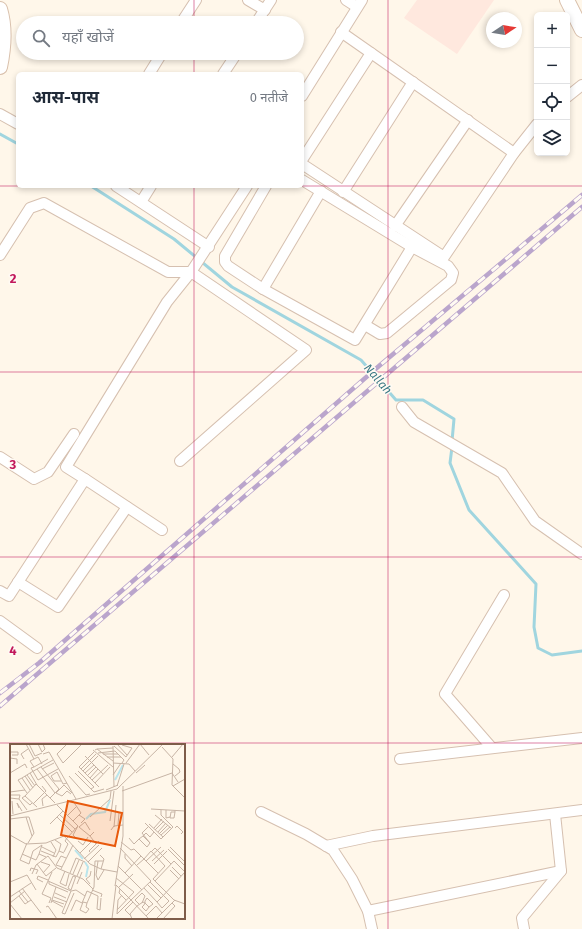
<!DOCTYPE html>
<html lang="hi">
<meta charset="utf-8">
<style>
:root{--surface:#fff;--page:#f2f2f3;--text:#1f2937;--muted:#747a83;--line:#e0e1e3}
body{margin:0;font-family:"Fira Sans","Noto Sans Devanagari",sans-serif;background:var(--page);color:var(--text)}
.controls{position:absolute;right:12px;top:12px;display:grid;overflow:hidden;border-radius:6px;box-shadow:0 2px 6px #0003}
.controls button{width:36px;height:36px;display:grid;place-items:center;padding:0;border:0;border-bottom:1px solid var(--line);background:var(--surface);color:var(--text);font:20px sans-serif}
.compass{position:absolute;left:486px;top:12px;width:36px;height:36px;border-radius:50%;background:var(--surface);box-shadow:0 2px 6px #0003;rotate:78deg}
.list{margin:0;padding:0;list-style:none}
h2{display:flex;justify-content:space-between;align-items:center;height:52px;margin:0;padding:0 16px;font-size:17px}
h2 small{font-size:13px;font-weight:400;color:var(--muted)}
.icon{flex:none;width:22px;height:22px;fill:none;stroke:currentColor;stroke-width:2;stroke-linecap:round;stroke-linejoin:round}
.map{position:relative;flex:none;width:582px;height:929px;overflow:hidden}
.search{position:absolute;background:var(--surface);box-shadow:0 2px 6px #0003;left:16px;top:16px;width:288px;height:44px;display:flex;align-items:center;gap:10px;box-sizing:border-box;padding:0 14px;border-radius:22px;color:var(--muted);font-size:15px}
.panel{position:absolute;background:var(--surface);box-shadow:0 2px 6px #0003;left:16px;top:72px;width:288px;height:116px;border-radius:6px}
.map>svg:first-child{display:block}
.commercial{fill:#ffe8de}
.lines{fill:none;stroke-linecap:round;stroke-linejoin:round}
.stream{stroke:#a0d5df;stroke-width:3}
.street-casing{stroke:#d6c0b0;stroke-width:12}
.secondary-casing{stroke:#d9c0ac;stroke-width:16}
.street{stroke:#fff;stroke-width:10}
.secondary{stroke:#fff;stroke-width:14}
.rail-casing{stroke:#baa5cc;stroke-width:4.5}
.rail{stroke:#fffaf3;stroke-width:3;stroke-dasharray:9;stroke-linecap:butt}
.grid{fill:none;stroke:#c2185b;stroke-width:1;stroke-opacity:0.55}
.labels{text-anchor:middle;stroke-width:3;stroke-linejoin:round;paint-order:stroke}
.water-label{font-size:12px;font-style:italic;fill:#3a7884;stroke:#fffaf3}
.inset-river{fill:none;stroke:#bbe5ec;stroke-width:2}
.inset-road{fill:none;stroke:#c7b4a5;stroke-width:1}
.view{fill:#e8590c;fill-opacity:0.15;stroke:#e8590c;stroke-width:2}
.inset-edge{fill:none;stroke:#7e5c49;stroke-width:2}
.grid-label{font-size:13px;text-anchor:middle;font-weight:bold;fill:#c2185b;stroke:#fffaf3;stroke-width:3;stroke-linejoin:round;paint-order:stroke}
</style>
<div class="map">
<svg width="582" height="929" viewBox="0 0 582 929">
<rect width="100%" height="100%" fill="#fff7ea"/>
<!-- commercial -->
<path class="commercial" d="M417,0H494L457,54L404,18Z"/>
<g class="lines">
<!-- stream -->
<g class="stream">
<path d="M0,134L18,144"/>
<path d="M91,186L174,239L232,287L361,360L396,400H423L454,419L452,441"/>
<path d="M452,447L450,463L469,510L536,584L534,627L538,648L552,655L582,651"/>
</g>
<!-- street casing -->
<g class="street-casing">
<g id="street">
<path d="M248,0L265,10"/>
<path d="M346,0L357,7"/>
<path d="M181,23L196,0"/>
<path d="M256,23L271,0"/>
<path d="M341,32L514,153"/>
<path d="M149,74L162,53"/>
<path d="M223,74L237,53"/>
<path d="M302,96L362,0"/>
<path d="M567,97L582,85"/>
<path d="M0,114L18,124"/>
<path d="M302,160L371,53"/>
<path d="M302,164L444,257L514,153L537,124"/>
<path d="M116,186L209,247"/>
<path d="M266,186L225,256V262L228,266L263,289L355,340L412,247L302,180"/>
<path d="M343,192L413,82"/>
<path d="M141,202L151,186"/>
<path d="M395,226L468,120"/>
<path d="M0,255L30,208L44,203L168,272H191L247,186"/>
<path d="M263,289L321,191"/>
<path d="M365,325L380,334L387,333L451,280L453,273L448,266L412,247"/>
<path d="M402,407L414,422L502,473L535,521L582,554"/>
<path d="M0,457L34,479L48,472L74,434"/>
<path d="M85,479L66,467L167,302L191,272L306,350L180,461"/>
<path d="M18,582L58,607L127,507"/>
<path d="M0,591L9,596L85,479L162,530"/>
<path d="M0,621L37,648"/>
<path d="M492,748L445,694L504,595"/>
<path d="M400,759L582,738"/>
<path d="M261,812L306,834L333,850L352,879L368,911L372,929"/>
<path d="M326,846L373,836L582,810"/>
<path d="M368,911L561,871"/>
<path d="M524,929L522,918L561,871L555,814"/>
</g>
</g>
<!-- secondary casing -->
<g class="secondary-casing">
<g id="secondary">
<path d="M567,0L582,30"/>
<path d="M0,9C6,29 4,48 0,67"/>
</g>
</g>
<!-- street -->
<use href="#street" class="street"/>
<!-- secondary -->
<use href="#secondary" class="secondary"/>
<!-- rail casing -->
<g class="rail-casing">
<g id="rail">
<path d="M0,693L39,663L379,366L582,195"/>
<path d="M0,706L582,207"/>
</g>
</g>
<!-- rail -->
<use href="#rail" class="rail"/>
</g>
<!-- grid -->
<path class="grid" d="M194,0V23M388,0V929M194,53V74M0,186H18M194,186V929M302,186H582M0,372H582M0,557H582M0,743H582"/>
<g class="labels">
<!-- water labels -->
<g class="water-label">
<text transform="translate(378 379) rotate(49)" y="4">Nallah</text>
</g>
</g>
<!-- overview -->
<g transform="translate(10 744)">
<rect width="175" height="175" fill="#fff7ea"/>
<path class="inset-river" d="M105,36L113,21M76,75L81,70L95,68L100,56M65,106L73,115M75,118L78,123L76,133"/>
<path class="inset-road" d="M16,0L24,15L20,17L24,23L21,24L28,36L48,25M19,0L25,12L32,9M28,0L32,8L35,5L33,0M57,0L47,10L53,19L72,0M107,0L117,11M130,0L139,11M103,2L104,43M104,2L116,13L122,4L112,1M152,3L163,15L162,41L175,54M87,5L103,4M83,6L103,23M85,6L87,5L103,17M0,8H8V11H2M84,8L69,23L89,43M88,9L105,7L114,16L112,19M33,10L39,8L66,55M93,10H108M75,12L93,30M97,13H111M162,13L173,0M0,14L7,15V20M14,15L11,10L18,5M24,15L28,13L32,20M103,19L119,20L125,27M116,19L130,0M163,20L169,25L170,28L165,32M24,23L38,15M31,23L49,45L40,54M27,25L45,49M32,25L44,19M71,25L86,10M68,27L84,43L81,45M73,27L88,12M0,29L15,20L17,24M20,29L12,34L20,46M65,29L84,48L94,45M75,29L84,21M126,29L135,21M17,31L25,42M103,31L111,19M15,32L23,44M41,32L47,28L53,40L57,39M41,32L44,37H51M59,32L76,51L80,50M77,32L86,23M12,34L8,36L17,49M80,34L88,25M82,36L98,21M85,39L100,23M27,41L20,29L43,16M107,42L114,20M163,42L175,35M96,46L108,41M112,47L162,29L168,38M0,48L15,46M61,50L57,47L52,52L46,49L54,41L62,49M0,51H10L9,55L0,54M15,52L12,54L20,61L22,59M9,55L17,66M2,57L3,70M63,57L71,69L63,77M23,60L36,47L32,42M47,61L68,82M33,62L32,55L37,51M27,63L15,52L26,40L45,59M9,64L7,59L12,67M141,65L175,67M156,66V74L160,73M165,68H161L160,74H164L165,68V66M50,71L65,85M69,71L75,75L71,79M145,71L161,84M0,72L107,45L153,0M57,72L66,63M47,73L62,88M80,73L100,55L101,47M0,75L16,73M100,77L104,47M135,79L151,95L163,83L151,71V66M40,80L53,67M139,80L153,93M108,81L109,69M139,82L132,89L140,99M104,83L106,61M144,84L152,75M165,84L167,82L173,88L171,90M101,86L104,82L113,81M145,86L154,77M84,88L80,92L86,100M148,88L156,79M149,90L158,81M0,91L16,100L36,99L54,92L80,120L91,125L107,128M151,91L160,83M80,92L69,83L75,78L80,86M133,92L140,99L137,103L129,95L133,92L136,89L140,93L144,88M119,94L124,100L129,95M67,95L63,91L68,82M45,96L51,100L49,107L54,109M68,97L73,101L78,93M41,98L46,106L43,113M111,98L121,106L124,105L134,115L141,107L155,122L143,135M17,99L10,116L19,120L23,107L32,101M18,99L24,89L19,73H16L22,92M32,101L29,110L36,113M32,103L44,109M160,103L175,118M158,105L175,122M31,107L46,113L49,107M54,108L58,100L55,97L57,94L68,82M80,108L79,107L89,97M141,108L145,104L161,120M70,109L81,98M12,110L26,116L29,110M115,110V114L122,122M90,111L94,115L91,125M74,115L89,101M88,117L86,131L88,136L94,126M136,117L151,103M142,117L154,106M31,118L40,121L33,129M78,118L92,104M27,120L36,132L46,124M144,120L157,107M127,121L134,115L148,129M108,122L132,146M52,123L46,121L51,112L56,114M162,123L171,132M51,125L63,101M160,126L169,135M20,127L21,124L28,126L26,130M42,128L38,137L61,147M60,129L66,114L75,118M115,129L131,112M22,130L26,121L38,112L47,124L73,135L83,145M63,130L69,116M67,132L73,118M65,133L63,132L58,144L61,146L66,132M106,134L124,148L107,166M143,135L164,156L175,160M38,137L32,150L41,154L39,159M145,137L164,117L175,128M0,138L17,131L26,146M33,138L27,135L28,132L38,136M39,138V140L58,148M140,138L159,157L152,164L147,158M50,139L56,142L59,130M50,139L55,127M67,140L72,128M80,140L76,135L80,132L81,127M137,140L151,154L175,128M106,141L121,156L141,137L110,104M105,142L113,92V42M12,144L31,169M108,144L123,130M134,144L147,158L151,154M110,145L109,149L116,156M82,146L92,150L91,153M9,147L18,158M61,147L66,146L75,152L77,147L88,152L87,165L90,166L91,154M61,147L52,169L55,170L64,149M45,149L56,154M9,152L15,160L21,156M0,153L21,139M44,153L57,158M42,156L54,160M121,156L139,175M42,157L53,163M73,158L77,159L76,163L79,165L76,169L70,166ZM0,159L15,147M41,159L46,143M77,159L84,143L85,117H93M0,160L12,175M129,160L125,156L132,149L135,152L132,159M127,162L133,158L135,159L139,163L143,160L137,154L135,157V159L134,161L132,163L136,167L139,163M36,163L38,162L47,175M61,167L66,156L72,159L75,152M107,170L108,156L112,151M107,170L121,156M120,171L115,166L123,158M136,172L146,162L152,169M102,175L106,141M122,175L120,170L127,162M146,175L165,156M153,175L165,162L162,159"/>
<path class="view" d="M58,57L112,69L105,102L51,91Z"/>
<rect width="175" height="175" class="inset-edge"/>
</g>
<g class="grid-label">
<text x="13" y="283">2</text>
<text x="13" y="469">3</text>
<text x="13" y="655">4</text>
</g>
</svg>
<div class="controls">
<button>+</button>
<button>−</button>
<button><svg class="icon" aria-label="locate" viewBox="0 0 24 24"><circle cx="12" cy="12" r="6"/><path d="M12 2v4M12 18v4M2 12h4M18 12h4"/></svg></button>
<button><svg class="icon" aria-label="layers" viewBox="0 0 24 24"><path d="M12 4l9 5-9 5-9-5zM3 14l9 5 9-5"/></svg></button>
</div>
<svg class="compass" viewBox="-18 -18 36 36"><path d="M0-13l5 13h-10z" fill="#e53935"/><path d="M0 13l5-13h-10z" fill="#747a83"/></svg>
<div class="search"><svg class="icon" aria-label="search" viewBox="0 0 24 24"><circle cx="10" cy="10" r="6"/><path d="M15 15l6 6"/></svg>यहाँ खोजें</div>
<section class="panel">
<h2>आस-पास<small>0 नतीजे</small></h2>
<ul class="list">
</ul>
</section>
</div>
